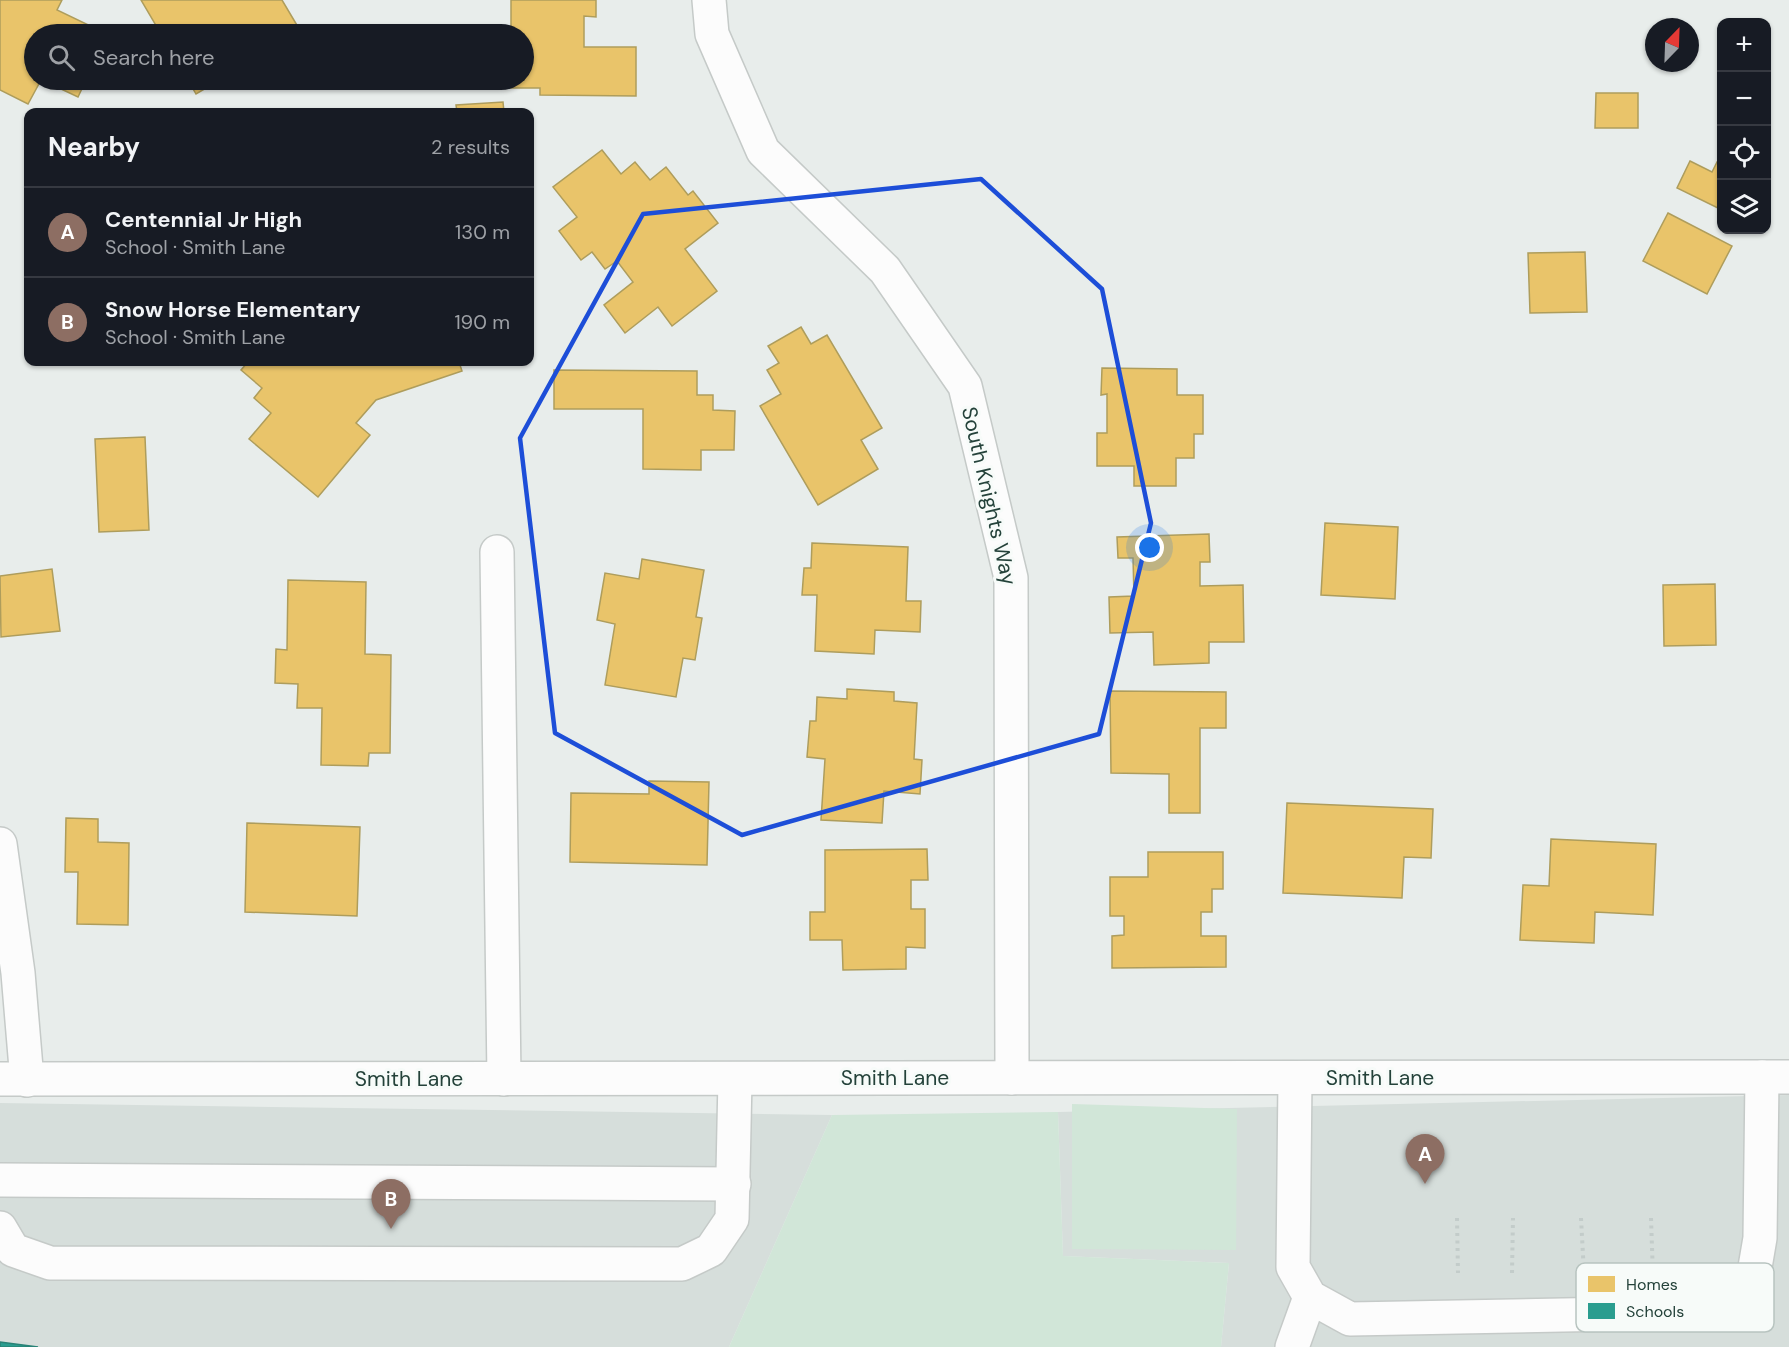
<!DOCTYPE html>
<meta charset="utf-8">
<style>
:root{--surface:#171b24;--page:#242831;--text:#f1f3f6;--muted:#9ea1a6;--line:#363941;--accent:#0f766e}
body{margin:0;font-family:"DM Sans",sans-serif;background:var(--page);color:var(--text)}
.controls{position:absolute;right:18px;top:18px;display:grid;overflow:hidden;border-radius:12px;box-shadow:0 2px 4px #0004}
.controls button{width:54px;height:54px;display:grid;place-items:center;padding:0;border:0;border-bottom:2px solid var(--line);background:var(--surface);color:var(--text);font:30px sans-serif}
.compass{position:absolute;left:1645px;top:18px;width:54px;height:54px;border-radius:50%;background:var(--surface);box-shadow:0 2px 4px #0004;rotate:23deg}
.you{position:absolute;left:1150px;top:548px;width:21px;height:21px;margin:-15px;border:4px solid #fff;border-radius:50%;background:#1a73e8;box-shadow:0 0 0 9px #1a73e833}
.badge{display:grid;place-items:center;width:39px;height:39px;border-radius:50%;background:var(--accent);color:#fff;font-size:20px;font-weight:700}
.pin{position:absolute;translate:-50% -50px;filter:drop-shadow(0 2px 3px #0008)}
.pin::after{content:'';position:absolute;top:32px;width:21px;height:18px;background:inherit;clip-path:polygon(0 0,100% 0,50% 100%)}
.list{margin:0;padding:0;list-style:none}
h2{display:flex;justify-content:space-between;align-items:center;height:78px;margin:0;padding:0 24px;font-size:26px}
h2 small{font-size:20px;font-weight:400;color:var(--muted)}
.list li{display:grid;grid-template-columns:39px 1fr auto;gap:18px;align-items:center;box-sizing:border-box;height:90px;padding:0 24px;border-top:2px solid var(--line)}
.list b{display:block;font-size:22px;white-space:nowrap}
.list p{margin:0;font-size:20px;white-space:nowrap;color:var(--muted)}
.list em{font-size:20px;font-style:normal;color:var(--muted)}
.icon{flex:none;width:33px;height:33px;fill:none;stroke:currentColor;stroke-width:2;stroke-linecap:round;stroke-linejoin:round}
.map{position:relative;flex:none;width:1789px;height:1347px;overflow:hidden}
.search{position:absolute;background:var(--surface);box-shadow:0 2px 4px #0004;left:24px;top:24px;width:510px;height:66px;display:flex;align-items:center;gap:15px;box-sizing:border-box;padding:0 21px;border-radius:33px;color:var(--muted);font-size:22px}
.panel{position:absolute;background:var(--surface);box-shadow:0 2px 4px #0004;left:24px;top:108px;width:510px;height:258px;border-radius:12px}
.map>svg:first-child{display:block}
.built{fill:#d6dedb}
.green{fill:#d1e6d8}
.homes{fill:#e9c46a;stroke:#ae9d5c;stroke-width:1.5}
.schools{fill:#2a9d8f;stroke:#288276;stroke-width:1.5}
.lines{fill:none;stroke-linecap:round;stroke-linejoin:round}
.minor-casing{stroke:#c5cac8;stroke-width:36}
.path{stroke:#c3ccca;stroke-width:4;stroke-dasharray:3 4.5;stroke-linecap:butt}
.minor{stroke:#fcfcfc;stroke-width:33}
.marked{fill:none;stroke:#1d4ed8;stroke-width:4.5;stroke-linejoin:round}
.labels{text-anchor:middle;stroke-width:6;stroke-linejoin:round;paint-order:stroke}
.street-label{font-size:21px;fill:#24423a;stroke:#f7fbf9}
.key{fill:#f7fbf9;stroke:#b8c4c0;stroke-width:1.5}
.key-label{font-size:16px;fill:#24423a}
</style>
<div class="map">
<svg width="1789" height="1347" viewBox="0 0 1789 1347">
<rect width="100%" height="100%" fill="#e8edeb"/>
<!-- built -->
<g class="built">
<path d="M1789,1095V1347H1221L1229,1263L1063,1256L1058,1112Z"/>
<path d="M0,1103L832,1115L729,1347H38L0,1342Z"/>
</g>
<!-- green -->
<g class="green">
<path d="M1072,1104L1237,1109L1236,1250L1072,1249Z"/>
<path d="M1058,1112L1063,1256L1229,1263L1221,1347H729L832,1115Z"/>
</g>
<!-- homes -->
<g class="homes">
<path d="M0,0H62L57,10L107,34H34V80H41L28,104L0,90Z"/>
<path d="M141,0H282L301,32L296,34H161Z"/>
<path d="M511,0H596V17L584,16V47H636V96L540,95V88H511V80H524V34H511Z"/>
<path d="M42,80H86L78,97Z"/>
<path d="M188,80H220L196,94Z"/>
<path d="M1596,93H1638V128H1595Z"/>
<path d="M503,102L504,112H457L456,105Z"/>
<path d="M602,150L621,174L635,162L650,180L666,167L688,195L693,191L718,223L685,249L717,291L672,326L658,307L625,333L604,305L633,282L617,261L605,269L592,252L581,260L559,231L577,217L553,187Z"/>
<path d="M1690,161L1712,172L1717,162L1722,165V210L1677,188Z"/>
<path d="M1668,213L1732,246L1707,294L1643,261Z"/>
<path d="M1585,252L1587,312L1530,313L1528,253Z"/>
<path d="M801,327L811,344L827,335L882,428L861,440L878,469L818,505L760,406L781,394L767,370L779,363L768,346Z"/>
<path d="M248,362H459L462,371L376,400L356,423L370,435L318,497L249,439L271,413L254,398L262,388L241,370Z"/>
<path d="M1102,368L1177,369V395H1203V434H1194V458H1176V486H1134V466H1097V433H1107V394L1101,395Z"/>
<path d="M554,370L697,371V395H713V410L735,411L734,450H701V470L643,469V409H554Z"/>
<path d="M145,437L149,530L99,532L95,439Z"/>
<path d="M1325,523L1398,527L1395,599L1321,595Z"/>
<path d="M1209,534L1210,562H1200V586L1243,585L1244,642H1209V663L1154,665L1153,632L1110,633L1109,597L1134,596L1133,558H1118L1117,537Z"/>
<path d="M812,543L908,547L906,601H921L920,632L875,630L874,654L815,651L817,595H802L804,568H811Z"/>
<path d="M642,559L704,570L696,617L702,618L695,660L683,658L676,697L605,685L615,624L597,620L605,573L639,579Z"/>
<path d="M52,569L60,631L1,637L0,576Z"/>
<path d="M288,580L366,582L365,654L391,655L390,753H369L368,766L321,765L322,708H297L298,684L275,683L276,649L287,650Z"/>
<path d="M1715,584L1716,645L1664,646L1663,585Z"/>
<path d="M847,689L894,692V701L917,703L914,759L922,760L920,794L884,791L882,823L821,820L825,759L807,757L810,721H816L817,697L847,699Z"/>
<path d="M1110,691L1226,692V728H1200V813H1169V774L1111,773Z"/>
<path d="M649,781L709,782L707,865L570,862L571,793L649,794Z"/>
<path d="M1287,803L1433,809L1431,858L1404,857L1402,898L1283,893Z"/>
<path d="M66,818L98,819V842L129,843L128,925L77,924L78,872H65Z"/>
<path d="M247,823L360,827L357,916L245,912Z"/>
<path d="M1551,839L1656,844L1653,915L1595,912L1594,943L1520,940L1523,885L1549,886Z"/>
<path d="M927,849L928,880H911V909H925V948L906,947V969L843,970L842,940H810V912H825V850Z"/>
<path d="M1148,852H1223V889H1212V912H1201V936H1226V967L1112,968V936L1124,935V916H1110V877H1148Z"/>
</g>
<!-- schools -->
<path class="schools" d="M0,1342L38,1347H0Z"/>
<g class="lines">
<!-- minor casing -->
<g class="minor-casing">
<g id="minor">
<path d="M709,0L712,34L763,151L885,270L965,386L1011,578L1012,1078"/>
<path d="M497,552L504,1079"/>
<path d="M0,844L18,973L27,1080"/>
<path d="M1295,1078L1293,1267L1310,1297L1350,1319L1720,1312L1753,1279L1760,1238L1762,1077"/>
<path d="M0,1079L1789,1077"/>
<path d="M0,1180L734,1184"/>
<path d="M0,1228L13,1250L50,1263L682,1264L711,1250L732,1219L735,1079"/>
<path d="M1292,1347L1310,1297"/>
</g>
</g>
<!-- path -->
<g class="path">
<path d="M1457,1218L1458,1273"/>
<path d="M1581,1218L1584,1274"/>
<path d="M1651,1218L1653,1276"/>
<path d="M1512,1273L1513,1218"/>
</g>
<!-- minor -->
<use href="#minor" class="minor"/>
</g>
<!-- marked area -->
<path class="marked" d="M981,179L1102,289L1151,523L1099,734L742,835L555,733L520,438L643,214Z"/>
<g class="labels">
<!-- street labels -->
<g class="street-label">
<text transform="translate(989 496) rotate(77)" y="7">South Knights Way</text>
<text x="895" y="1085">Smith Lane</text>
<text x="1380" y="1085">Smith Lane</text>
<text x="409" y="1086">Smith Lane</text>
</g>
</g>
<!-- legend -->
<rect x="1576" y="1263" width="198" height="69" rx="9" class="key"/>
<rect x="1588" y="1276" width="27" height="16" fill="#e9c46a"/>
<rect x="1588" y="1303" width="27" height="16" fill="#2a9d8f"/>
<g class="key-label">
<text x="1626" y="1290">Homes</text>
<text x="1626" y="1317">Schools</text>
</g>
</svg>
<div class="controls">
<button>+</button>
<button>−</button>
<button><svg class="icon" aria-label="locate" viewBox="0 0 24 24"><circle cx="12" cy="12" r="6"/><path d="M12 2v4M12 18v4M2 12h4M18 12h4"/></svg></button>
<button><svg class="icon" aria-label="layers" viewBox="0 0 24 24"><path d="M12 4l9 5-9 5-9-5zM3 14l9 5 9-5"/></svg></button>
</div>
<svg class="compass" viewBox="-18 -18 36 36"><path d="M0-13l5 13h-10z" fill="#e53935"/><path d="M0 13l5-13h-10z" fill="#9ea1a6"/></svg>
<div class="you"></div>
<div class="pin badge" style="left:1425px;top:1184px;background:#8d6e63">A</div>
<div class="pin badge" style="left:391px;top:1229px;background:#8d6e63">B</div>
<div class="search"><svg class="icon" aria-label="search" viewBox="0 0 24 24"><circle cx="10" cy="10" r="6"/><path d="M15 15l6 6"/></svg>Search here</div>
<section class="panel">
<h2>Nearby<small>2 results</small></h2>
<ul class="list">
<li><span class="badge" style="background:#8d6e63">A</span><div><b>Centennial Jr High</b><p>School · Smith Lane</p></div><em>130 m</em></li>
<li><span class="badge" style="background:#8d6e63">B</span><div><b>Snow Horse Elementary</b><p>School · Smith Lane</p></div><em>190 m</em></li>
</ul>
</section>
</div>
